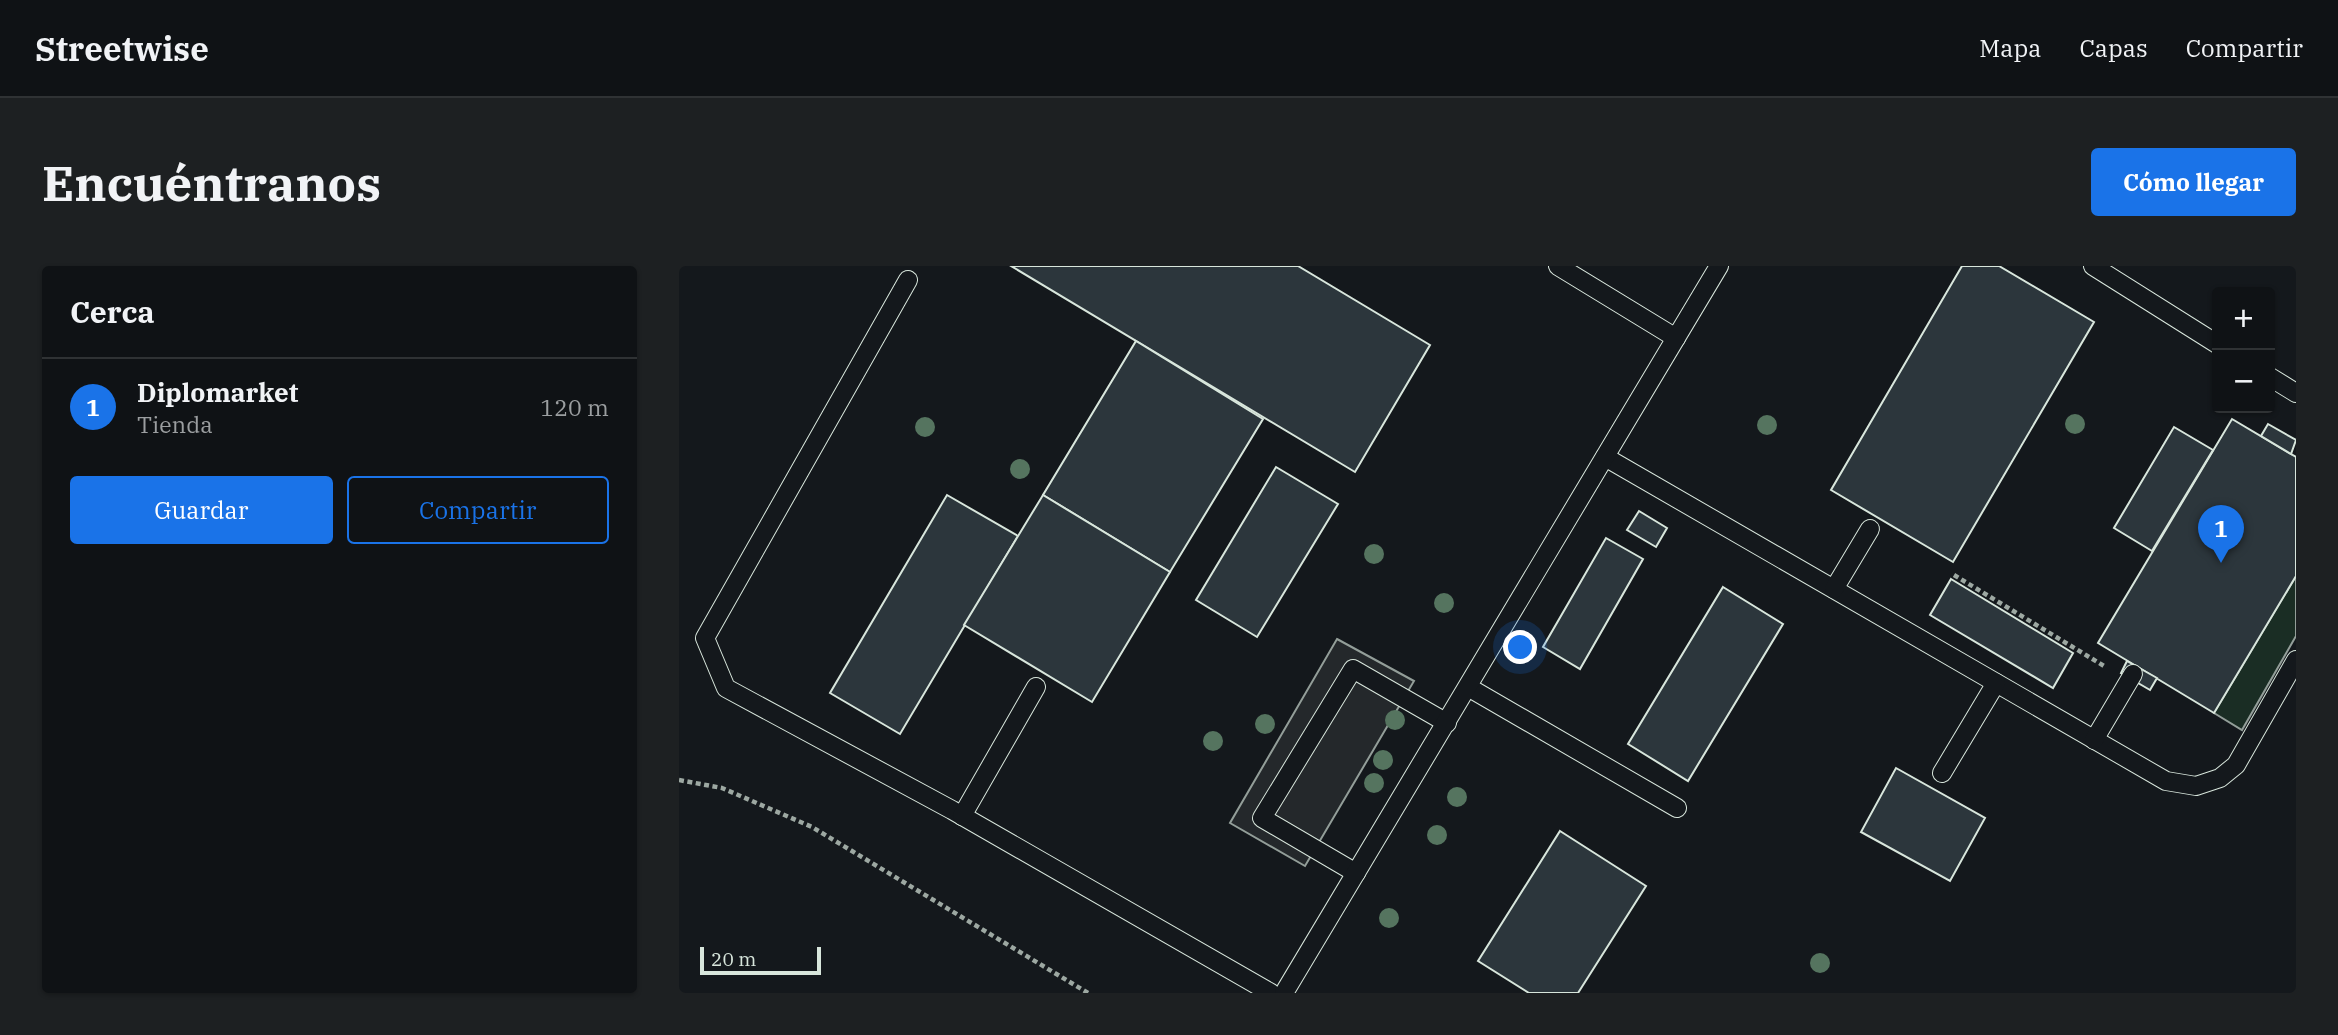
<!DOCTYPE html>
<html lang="es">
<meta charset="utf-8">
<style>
:root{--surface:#0f1215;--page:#1d2022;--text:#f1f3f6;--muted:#9b9ea0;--line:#2f3234;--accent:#1a73e8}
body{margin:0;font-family:"IBM Plex Serif",serif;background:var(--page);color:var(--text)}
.controls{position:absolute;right:21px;top:21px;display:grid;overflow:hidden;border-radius:7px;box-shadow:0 2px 5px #0004}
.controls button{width:63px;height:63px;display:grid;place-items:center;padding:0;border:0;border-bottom:2px solid var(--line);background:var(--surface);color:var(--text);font:35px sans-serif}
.scale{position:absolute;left:21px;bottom:18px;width:121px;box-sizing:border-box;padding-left:7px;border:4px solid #d8e6dc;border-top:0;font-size:19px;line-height:24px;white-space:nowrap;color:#d8e6dc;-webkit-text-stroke:5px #14181c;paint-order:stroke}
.you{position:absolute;left:842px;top:382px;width:24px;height:24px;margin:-18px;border:5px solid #fff;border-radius:50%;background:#1a73e8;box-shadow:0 0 0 10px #1a73e833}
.badge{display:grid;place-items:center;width:46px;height:46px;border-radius:50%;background:var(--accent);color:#fff;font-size:23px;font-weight:700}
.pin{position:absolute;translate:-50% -58px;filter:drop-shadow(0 2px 4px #0008)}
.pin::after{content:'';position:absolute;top:37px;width:24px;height:21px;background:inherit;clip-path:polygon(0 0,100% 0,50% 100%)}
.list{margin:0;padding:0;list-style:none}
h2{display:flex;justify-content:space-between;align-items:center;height:91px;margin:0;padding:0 28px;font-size:30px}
h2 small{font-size:23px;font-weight:400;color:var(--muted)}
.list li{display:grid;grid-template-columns:46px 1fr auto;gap:21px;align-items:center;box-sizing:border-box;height:98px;padding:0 28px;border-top:2px solid var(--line)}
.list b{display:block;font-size:26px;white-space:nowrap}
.list p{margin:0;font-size:23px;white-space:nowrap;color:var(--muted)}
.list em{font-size:23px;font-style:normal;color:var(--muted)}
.actions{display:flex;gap:14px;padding:21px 28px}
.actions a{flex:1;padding:16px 0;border:2px solid var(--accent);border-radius:7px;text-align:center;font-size:24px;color:var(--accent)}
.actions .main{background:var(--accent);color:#fff}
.map{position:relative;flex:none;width:1617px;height:727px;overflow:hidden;border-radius:7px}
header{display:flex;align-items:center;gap:42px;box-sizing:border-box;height:98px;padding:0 35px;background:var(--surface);border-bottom:2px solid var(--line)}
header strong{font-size:33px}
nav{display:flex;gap:38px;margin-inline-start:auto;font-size:24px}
.intro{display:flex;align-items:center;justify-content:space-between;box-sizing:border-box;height:168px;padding:0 42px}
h1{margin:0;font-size:49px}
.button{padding:18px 32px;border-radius:7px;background:var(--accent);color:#fff;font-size:24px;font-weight:700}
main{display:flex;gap:42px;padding:0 42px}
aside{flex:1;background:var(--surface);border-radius:7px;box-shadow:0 2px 5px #0004}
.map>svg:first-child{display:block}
.green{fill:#1a2d24;stroke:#939e99;stroke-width:2}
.parking{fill:#24282b;stroke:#939e99;stroke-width:2}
.building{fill:#2c363c;stroke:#d8e6dc;stroke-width:2}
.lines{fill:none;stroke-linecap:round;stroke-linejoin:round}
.lane-casing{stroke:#d8e6dc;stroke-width:20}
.path{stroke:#9da8a2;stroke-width:4.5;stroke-dasharray:5 3.5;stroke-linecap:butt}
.lane{stroke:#14181c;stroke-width:18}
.tree{fill:#55745f}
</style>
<header>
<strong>Streetwise</strong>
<nav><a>Mapa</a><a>Capas</a><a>Compartir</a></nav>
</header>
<div class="intro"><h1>Encuéntranos</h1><a class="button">Cómo llegar</a></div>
<main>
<aside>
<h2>Cerca<small></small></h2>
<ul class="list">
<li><span class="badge">1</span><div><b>Diplomarket</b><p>Tienda</p></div><em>120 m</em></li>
</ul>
<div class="actions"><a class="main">Guardar</a><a>Compartir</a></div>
</aside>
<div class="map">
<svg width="1617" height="727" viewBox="0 0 1617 727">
<rect width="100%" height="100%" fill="#14181c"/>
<!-- green -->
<path class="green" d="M1617,310V370L1563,464L1535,447Z"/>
<!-- parking -->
<path class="parking" d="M658,373L735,415L626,600L551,557Z"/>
<!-- building -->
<g class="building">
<path d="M332,0H619L751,79L676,206Z"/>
<path d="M1283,0H1320L1415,56L1274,296L1152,224Z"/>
<path d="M457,75L584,153L491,306L364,229Z"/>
<path d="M1553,153L1617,191V310L1535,447L1419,377Z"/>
<path d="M1589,158L1617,174L1612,188L1582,170Z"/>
<path d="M1495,161L1534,184L1473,285L1435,262Z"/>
<path d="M597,201L659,238L578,371L517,334Z"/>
<path d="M268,229L339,270L221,468L151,427Z"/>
<path d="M364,229L491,306L413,436L285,359Z"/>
<path d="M960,245L988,262L977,281L948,264Z"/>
<path d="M927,272L964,293L901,403L864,381Z"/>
<path d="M1272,313L1394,387L1374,422L1251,349Z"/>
<path d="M1044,321L1104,358L1009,515L949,478Z"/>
<path d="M1448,395L1478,412L1471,424L1442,407Z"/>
<path d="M1217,502L1306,552L1271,615L1182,566Z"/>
<path d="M881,565L967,620L899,727H850L799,695Z"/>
</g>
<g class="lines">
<!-- lane casing -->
<g class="lane-casing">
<g id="lane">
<path d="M879,0L997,72"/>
<path d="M1414,0L1538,78"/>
<path d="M229,14L26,372L47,422L273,544L592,727"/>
<path d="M1591,111L1617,127"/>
<path d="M926,191L1487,515L1517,520L1541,512L1557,499L1617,394"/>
<path d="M1155,323L1191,263"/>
<path d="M789,421L998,542"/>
<path d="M1415,474L1454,408"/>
<path d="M1263,507L1317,417"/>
<path d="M283,550L357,421"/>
<path d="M677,607L583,552L674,403L768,457"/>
<path d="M605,727L1040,0"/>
</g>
</g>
<!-- path -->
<g class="path">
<path d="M1275,309L1425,400"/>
<path d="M0,514L43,522L133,561L409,727"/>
</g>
<!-- lane -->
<use href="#lane" class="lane"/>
</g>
<!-- trees -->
<g class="tree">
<circle cx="1396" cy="158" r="10"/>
<circle cx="1088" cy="159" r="10"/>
<circle cx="246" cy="161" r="10"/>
<circle cx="341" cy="203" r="10"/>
<circle cx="695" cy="288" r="10"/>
<circle cx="765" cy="337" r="10"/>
<circle cx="716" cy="454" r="10"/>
<circle cx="586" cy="458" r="10"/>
<circle cx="534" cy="475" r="10"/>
<circle cx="704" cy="494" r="10"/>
<circle cx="695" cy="517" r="10"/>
<circle cx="778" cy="531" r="10"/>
<circle cx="758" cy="569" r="10"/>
<circle cx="710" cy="652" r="10"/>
<circle cx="1141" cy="697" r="10"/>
</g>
</svg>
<div class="controls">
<button>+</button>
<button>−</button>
</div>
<div class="scale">20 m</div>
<div class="you"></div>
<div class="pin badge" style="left:1542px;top:297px">1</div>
</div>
</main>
